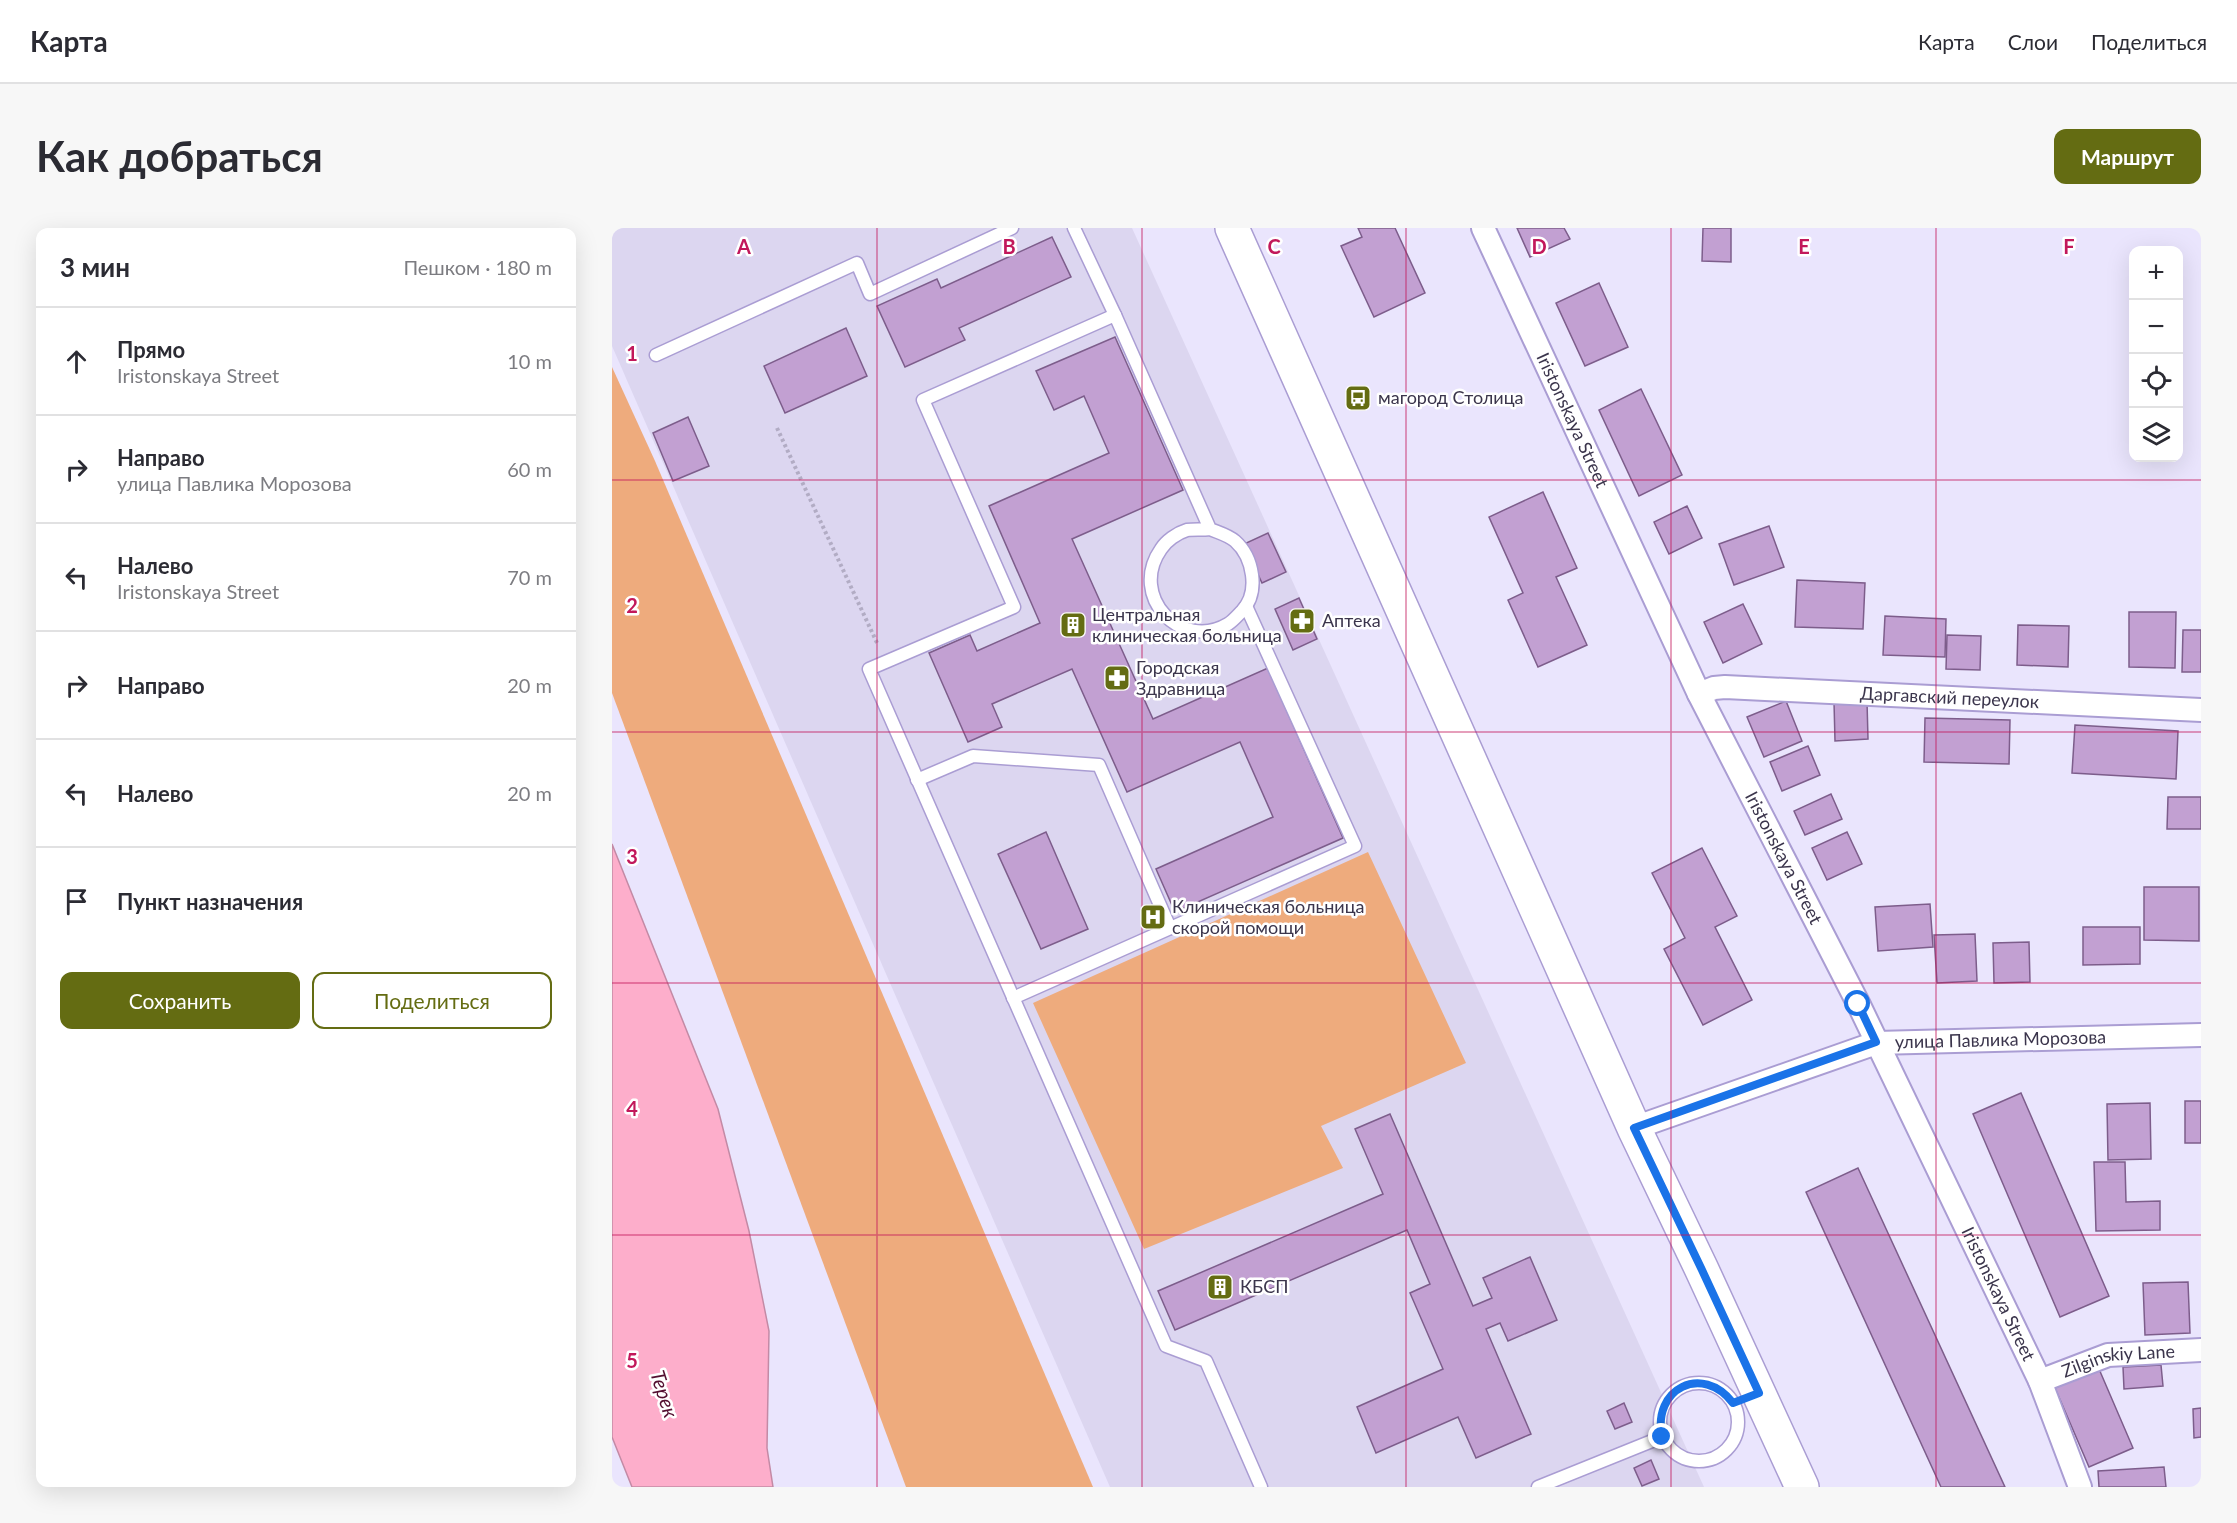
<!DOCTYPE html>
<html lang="ru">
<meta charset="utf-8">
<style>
:root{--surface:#fff;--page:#f7f7f7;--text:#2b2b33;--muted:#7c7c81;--line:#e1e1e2;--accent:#646c12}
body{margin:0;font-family:Lato,sans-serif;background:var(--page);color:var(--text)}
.controls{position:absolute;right:18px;top:18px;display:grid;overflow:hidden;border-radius:12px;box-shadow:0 6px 24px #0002}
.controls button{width:54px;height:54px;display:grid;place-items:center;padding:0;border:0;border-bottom:2px solid var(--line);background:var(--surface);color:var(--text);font:30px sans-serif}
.stop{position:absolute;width:18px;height:18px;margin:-14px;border:4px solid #1a73e8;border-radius:50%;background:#fff}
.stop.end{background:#1a73e8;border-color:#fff;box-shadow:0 2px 6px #0008}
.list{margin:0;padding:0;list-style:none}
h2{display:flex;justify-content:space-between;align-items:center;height:78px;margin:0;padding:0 24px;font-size:26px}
h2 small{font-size:20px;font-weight:400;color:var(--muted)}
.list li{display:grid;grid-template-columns:39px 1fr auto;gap:18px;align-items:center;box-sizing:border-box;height:108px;padding:0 24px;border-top:2px solid var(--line)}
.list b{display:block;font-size:22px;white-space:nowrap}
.list p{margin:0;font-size:20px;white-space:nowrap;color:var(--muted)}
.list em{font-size:20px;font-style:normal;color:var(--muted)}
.actions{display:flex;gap:12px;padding:18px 24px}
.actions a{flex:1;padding:14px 0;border:2px solid var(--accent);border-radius:12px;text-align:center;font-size:21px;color:var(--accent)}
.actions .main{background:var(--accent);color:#fff}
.icon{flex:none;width:33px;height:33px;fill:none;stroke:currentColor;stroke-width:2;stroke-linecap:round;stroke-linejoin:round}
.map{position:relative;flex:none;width:1589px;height:1259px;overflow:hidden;border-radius:12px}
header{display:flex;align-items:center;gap:36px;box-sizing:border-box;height:84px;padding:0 30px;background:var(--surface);border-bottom:2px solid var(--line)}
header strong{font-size:28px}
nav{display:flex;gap:33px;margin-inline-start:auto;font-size:21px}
.intro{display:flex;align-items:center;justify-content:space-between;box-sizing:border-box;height:144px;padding:0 36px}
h1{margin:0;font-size:42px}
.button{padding:15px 27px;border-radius:12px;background:var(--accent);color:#fff;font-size:21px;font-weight:700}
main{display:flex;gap:36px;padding:0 36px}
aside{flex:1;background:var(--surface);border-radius:12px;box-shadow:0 6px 24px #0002}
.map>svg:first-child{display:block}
.built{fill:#dcd6f0}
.green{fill:#eeab7d}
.water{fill:#fdaecb;stroke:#c38aa5;stroke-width:1.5}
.building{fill:#c2a0d2;stroke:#7d5d8b;stroke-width:1.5}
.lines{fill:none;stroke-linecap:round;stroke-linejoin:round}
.lane-casing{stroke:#aa9dd3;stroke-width:15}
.street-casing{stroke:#aa9dd3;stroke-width:26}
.secondary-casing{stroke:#aa9dd3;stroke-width:36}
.path{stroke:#b2acc4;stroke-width:4;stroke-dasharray:3 3;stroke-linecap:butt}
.lane{stroke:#fff;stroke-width:12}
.street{stroke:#fff;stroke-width:22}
.secondary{stroke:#fff;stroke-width:33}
.route{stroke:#1a73e8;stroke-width:8}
.grid{fill:none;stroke:#c2185b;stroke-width:1.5;stroke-opacity:0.55}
.labels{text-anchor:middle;stroke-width:5;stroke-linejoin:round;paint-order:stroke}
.poi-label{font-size:18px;fill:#3b354c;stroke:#fff;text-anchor:start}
.street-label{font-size:18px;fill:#3b354c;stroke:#fff}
.water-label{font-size:20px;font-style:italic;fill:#541031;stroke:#fff}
.grid-label{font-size:20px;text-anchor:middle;font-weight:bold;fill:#c2185b;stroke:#fff;stroke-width:5;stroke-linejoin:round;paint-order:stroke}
</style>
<header>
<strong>Карта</strong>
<nav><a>Карта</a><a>Слои</a><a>Поделиться</a></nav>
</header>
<div class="intro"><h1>Как добраться</h1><a class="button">Маршрут</a></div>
<main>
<aside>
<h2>3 мин<small>Пешком · 180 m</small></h2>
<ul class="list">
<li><svg class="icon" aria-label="ahead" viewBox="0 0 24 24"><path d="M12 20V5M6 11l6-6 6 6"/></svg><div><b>Прямо</b><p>Iristonskaya Street</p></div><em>10 m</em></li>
<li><svg class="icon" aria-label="right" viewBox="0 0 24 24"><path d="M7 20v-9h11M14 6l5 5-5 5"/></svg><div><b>Направо</b><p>улица Павлика Морозова</p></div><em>60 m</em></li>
<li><svg class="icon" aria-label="left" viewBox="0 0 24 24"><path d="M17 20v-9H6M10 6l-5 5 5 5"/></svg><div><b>Налево</b><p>Iristonskaya Street</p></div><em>70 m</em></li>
<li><svg class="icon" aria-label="right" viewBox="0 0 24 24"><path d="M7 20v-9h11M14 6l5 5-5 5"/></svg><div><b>Направо</b></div><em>20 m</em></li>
<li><svg class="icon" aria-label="left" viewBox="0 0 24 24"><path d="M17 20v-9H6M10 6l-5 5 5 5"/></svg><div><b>Налево</b></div><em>20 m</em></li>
<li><svg class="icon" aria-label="arrive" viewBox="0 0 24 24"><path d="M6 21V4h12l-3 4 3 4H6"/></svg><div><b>Пункт назначения</b></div></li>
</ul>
<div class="actions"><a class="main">Сохранить</a><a>Поделиться</a></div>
</aside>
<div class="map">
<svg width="1589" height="1259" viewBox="0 0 1589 1259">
<rect width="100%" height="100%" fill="#eae5fd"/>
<!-- built -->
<path class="built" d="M0,0H520L1092,1259H498L0,118Z"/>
<!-- green -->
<g class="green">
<path d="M0,139L43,233L481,1259H294L0,465Z"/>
<path d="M756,624L854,835L709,898L731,940L532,1021L421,775Z"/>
</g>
<!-- water -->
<path class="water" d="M0,616L106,881L137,1003L157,1103L155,1220L161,1259H20L0,1209Z"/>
<!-- building -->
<g class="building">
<path d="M746,0H783L813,65L762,89L729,18L750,9Z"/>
<path d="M905,0H952L958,11L918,29Z"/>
<path d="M1091,0H1119V34L1090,33Z"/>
<path d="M440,9L459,49L347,100L353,112L293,139L265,78L325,51L329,60Z"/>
<path d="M987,55L1016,119L973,138L944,75Z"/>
<path d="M234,100L255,148L173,185L152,138Z"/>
<path d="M503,109L571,262L460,311L541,491L656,440L731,610L563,684L544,641L661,589L628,514L515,564L460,441L380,476L390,499L356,514L317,425L358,407L365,423L428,395L377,278L497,225L472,168L442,182L424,143Z"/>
<path d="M1029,161L1070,247L1027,268L987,182Z"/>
<path d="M76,189L97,238L61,253L41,205Z"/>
<path d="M931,264L965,340L944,349L975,417L926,439L896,372L911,365L877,289Z"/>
<path d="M1075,278L1090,310L1057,326L1042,294Z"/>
<path d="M1157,298L1172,339L1122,357L1107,316Z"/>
<path d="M656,305L674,344L650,355L632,316Z"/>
<path d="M1185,352L1253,355L1251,401L1183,399Z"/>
<path d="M687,370L705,411L681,422L663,381Z"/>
<path d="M1131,376L1150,416L1111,435L1092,394Z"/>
<path d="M1517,384H1564L1563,440L1517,439Z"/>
<path d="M1273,388L1334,391L1333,429L1271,427Z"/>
<path d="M1406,397L1457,398L1456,439L1405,437Z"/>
<path d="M1571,402H1589V444H1570Z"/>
<path d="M1335,407L1369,408L1368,442L1334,441Z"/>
<path d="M1174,473L1190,513L1152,529L1135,489Z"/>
<path d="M1255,473L1256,511L1223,513L1222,474Z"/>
<path d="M1313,490L1398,492L1397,536L1312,534Z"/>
<path d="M1463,497L1566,503L1564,551L1460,545Z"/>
<path d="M1196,518L1208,547L1170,563L1158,534Z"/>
<path d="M1219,566L1230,591L1193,607L1182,583Z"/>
<path d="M1556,569H1589V601H1555Z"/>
<path d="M434,604L476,701L429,721L386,626Z"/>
<path d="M1235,604L1250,636L1215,652L1200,620Z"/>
<path d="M1090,620L1125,688L1103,699L1140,772L1091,797L1052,721L1073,710L1040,645Z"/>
<path d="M1532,659H1587V713L1532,712Z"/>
<path d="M1318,676L1321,719L1266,723L1263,679Z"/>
<path d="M1471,699H1528V736L1471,737Z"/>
<path d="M1363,706L1365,753L1325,755L1322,707Z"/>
<path d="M1417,714L1418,754L1382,755L1381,715Z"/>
<path d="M1409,865L1497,1068L1448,1089L1361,886Z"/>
<rect x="1573" y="873" width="16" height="42"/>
<path d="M1538,875L1539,931L1496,932L1495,876Z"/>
<path d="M778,886L861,1078L880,1070L871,1050L918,1029L945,1092L896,1113L888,1095L874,1101L919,1206L864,1230L846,1189L764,1225L745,1179L831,1141L798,1065L818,1056L795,1002L563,1102L546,1063L771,966L743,901Z"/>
<path d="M1482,934H1513L1514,974L1548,973V1002L1484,1003Z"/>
<path d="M1246,940L1393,1259H1329L1194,964Z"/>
<path d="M1576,1054L1578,1105L1533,1107L1531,1055Z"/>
<path d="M1549,1137L1551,1158L1512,1161L1511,1139Z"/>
<path d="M1487,1141L1521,1220L1477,1239L1443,1160Z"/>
<path d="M1012,1175L1020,1194L1003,1201L995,1183Z"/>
<path d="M1589,1180V1209L1582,1210L1581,1181Z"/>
<path d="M1039,1232L1047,1251L1030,1258L1022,1240Z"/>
<path d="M1552,1239L1554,1259H1487L1486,1243Z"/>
</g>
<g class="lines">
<!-- lane casing -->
<g class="lane-casing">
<g id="lane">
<path d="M462,0L503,87"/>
<path d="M44,127L245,35L258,66L400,0"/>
<path d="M598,301C590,302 582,301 575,302C565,305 554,313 549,321C516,368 569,424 616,396C621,393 626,387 630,383C648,364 641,329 623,313C616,307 605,304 598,301L503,87L311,172L402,379L257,441L554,1118L594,1133L649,1259"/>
<path d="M305,552L361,528L487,537L558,700"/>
<path d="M401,770L743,618L634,378"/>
<circle cx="1087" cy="1194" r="39"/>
<path d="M926,1259L1050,1209"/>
</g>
</g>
<!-- street casing -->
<g class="street-casing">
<g id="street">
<path id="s1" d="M871,0L1087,466L1246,775L1428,1153L1468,1259"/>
<path id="s2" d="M1087,466L1102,460L1113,459L1589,482"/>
<path id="s3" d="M1022,900L1264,815L1589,807"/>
<path id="s4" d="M1428,1153L1496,1127L1589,1122"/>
</g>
</g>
<!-- secondary casing -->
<g class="secondary-casing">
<path id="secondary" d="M620,0L1022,900L1090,1042L1190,1259"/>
</g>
<!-- path -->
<path class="path" d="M165,200L266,417"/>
<!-- lane -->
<use href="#lane" class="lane"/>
<!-- street -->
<use href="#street" class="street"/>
<!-- secondary -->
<use href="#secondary" class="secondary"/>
</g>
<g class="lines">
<!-- route -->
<path class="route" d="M1050,1209C1040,1161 1090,1135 1121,1175L1147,1165L1090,1042L1022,900L1264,814L1246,776"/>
</g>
<!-- grid -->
<path class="grid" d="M265,0V1259M530,0V1259M794,0V1259M1059,0V1259M1324,0V1259M0,252H1589M0,504H1589M0,755H1589M0,1007H1589"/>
<!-- icons -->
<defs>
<g id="bus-square" transform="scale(1.35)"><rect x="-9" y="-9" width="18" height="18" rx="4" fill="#646c12" stroke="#fff"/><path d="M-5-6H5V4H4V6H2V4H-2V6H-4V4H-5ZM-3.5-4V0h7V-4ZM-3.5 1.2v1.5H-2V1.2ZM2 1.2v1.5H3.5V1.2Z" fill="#fff"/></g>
<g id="pharmacy-square" transform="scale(1.35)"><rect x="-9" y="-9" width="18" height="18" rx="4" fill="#646c12" stroke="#fff"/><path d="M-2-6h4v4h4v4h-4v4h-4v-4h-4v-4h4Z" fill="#fff"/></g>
<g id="building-square" transform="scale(1.35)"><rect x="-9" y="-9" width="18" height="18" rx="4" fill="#646c12" stroke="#fff"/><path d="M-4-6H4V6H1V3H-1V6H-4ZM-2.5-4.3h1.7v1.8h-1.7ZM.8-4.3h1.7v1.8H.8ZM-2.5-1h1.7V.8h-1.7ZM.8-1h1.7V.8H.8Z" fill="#fff"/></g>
<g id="hospital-square" transform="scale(1.35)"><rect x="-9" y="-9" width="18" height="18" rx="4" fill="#646c12" stroke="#fff"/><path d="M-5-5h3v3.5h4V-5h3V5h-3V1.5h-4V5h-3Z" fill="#fff"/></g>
</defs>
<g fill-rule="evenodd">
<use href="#bus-square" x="746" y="170"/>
<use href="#pharmacy-square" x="690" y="393"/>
<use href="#building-square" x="461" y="397"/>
<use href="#pharmacy-square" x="505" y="450"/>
<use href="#hospital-square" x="541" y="689"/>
<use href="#building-square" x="608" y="1059"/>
</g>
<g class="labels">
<!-- poi labels -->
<g class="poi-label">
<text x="766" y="176">магород Столица</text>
<text x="480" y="393">Центральная<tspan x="480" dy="21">клиническая больница</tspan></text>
<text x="710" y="399">Аптека</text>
<text x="524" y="446">Городская<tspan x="524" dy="21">Здравница</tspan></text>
<text x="560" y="685">Клиническая больница<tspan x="560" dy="21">скорой помощи</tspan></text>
<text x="628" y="1065">КБСП</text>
</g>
<!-- street labels -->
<g class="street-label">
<text dy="6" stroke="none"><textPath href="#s1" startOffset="212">Iristonskaya Street</textPath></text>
<text dy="6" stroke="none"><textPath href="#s2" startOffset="252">Даргавский переулок</textPath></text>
<text dy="6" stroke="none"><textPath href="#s1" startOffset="698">Iristonskaya Street</textPath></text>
<text dy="6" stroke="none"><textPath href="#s3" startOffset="381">улица Павлика Морозова</textPath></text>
<text dy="6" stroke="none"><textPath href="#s1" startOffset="1184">Iristonskaya Street</textPath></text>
<text dy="6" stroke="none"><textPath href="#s4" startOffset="82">Zilginskiy Lane</textPath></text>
</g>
<!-- water labels -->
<g class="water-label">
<text transform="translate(52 1166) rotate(72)" y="7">Терек</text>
</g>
</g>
<g class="grid-label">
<text x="132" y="26">A</text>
<text x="397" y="26">B</text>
<text x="662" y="26">C</text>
<text x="927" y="26">D</text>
<text x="1192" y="26">E</text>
<text x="1457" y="26">F</text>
<text x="20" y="133">1</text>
<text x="20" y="385">2</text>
<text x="20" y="636">3</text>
<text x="20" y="888">4</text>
<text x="20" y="1140">5</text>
</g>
</svg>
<div class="controls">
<button>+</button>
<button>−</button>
<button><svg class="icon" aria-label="locate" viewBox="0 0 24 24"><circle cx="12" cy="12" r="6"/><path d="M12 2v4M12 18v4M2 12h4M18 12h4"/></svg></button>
<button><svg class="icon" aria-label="layers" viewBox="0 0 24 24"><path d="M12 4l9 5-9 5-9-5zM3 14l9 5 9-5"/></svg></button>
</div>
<div class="stop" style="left:1246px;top:776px"></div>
<div class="stop end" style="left:1050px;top:1209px"></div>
</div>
</main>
